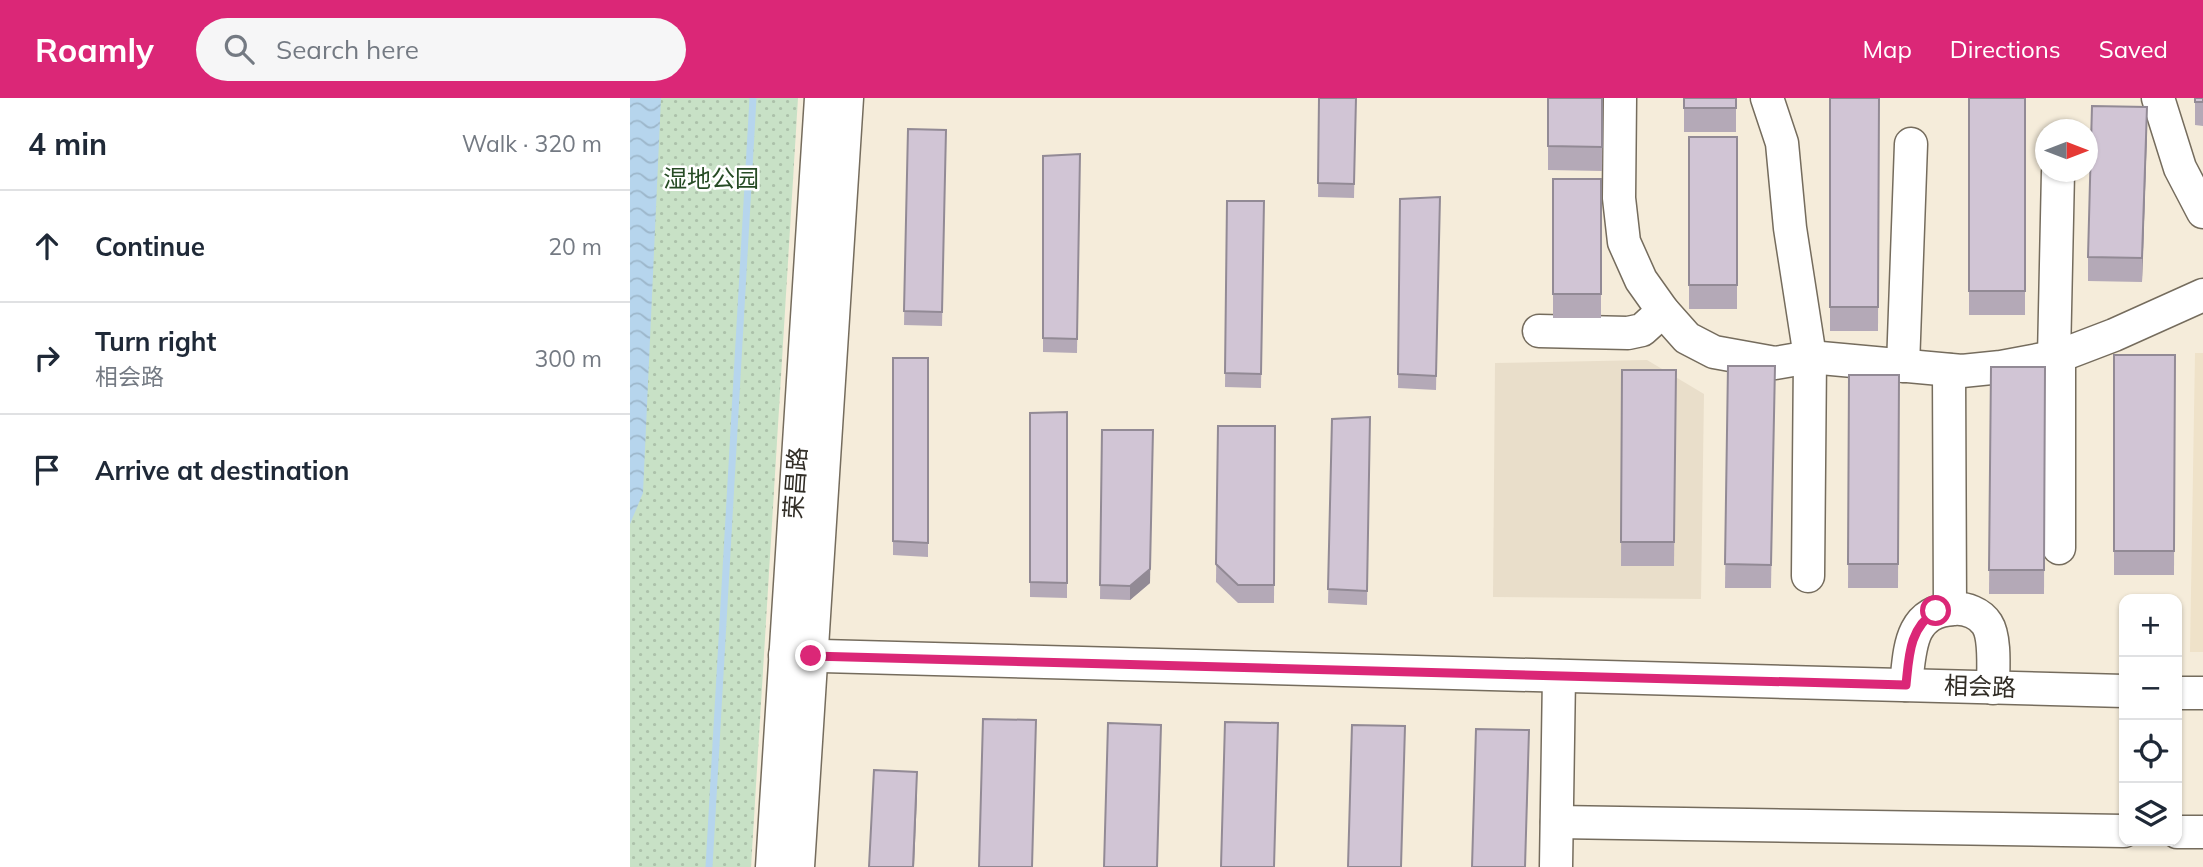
<!DOCTYPE html>
<meta charset="utf-8">
<style>
:root{--surface:#fff;--page:#f6f6f7;--text:#1f2937;--muted:#747a83;--line:#e0e1e3;--accent:#db2777}
body{margin:0;font-family:Mulish,"Noto Sans SC",sans-serif;background:var(--page);color:var(--text)}
.controls{position:absolute;right:21px;bottom:21px;display:grid;overflow:hidden;border-radius:14px;box-shadow:0 2px 5px #0004}
.controls button{width:63px;height:63px;display:grid;place-items:center;padding:0;border:0;border-bottom:2px solid var(--line);background:var(--surface);color:var(--text);font:35px sans-serif}
.compass{position:absolute;left:1405px;top:21px;width:63px;height:63px;border-radius:50%;background:var(--surface);box-shadow:0 2px 5px #0004;rotate:90deg}
.stop{position:absolute;width:21px;height:21px;margin:-16px;border:5px solid #db2777;border-radius:50%;background:#fff}
.stop.end{background:#db2777;border-color:#fff;box-shadow:0 2px 7px #0008}
.list{margin:0;padding:0;list-style:none}
h2{display:flex;justify-content:space-between;align-items:center;height:91px;margin:0;padding:0 28px;font-size:30px}
h2 small{font-size:23px;font-weight:400;color:var(--muted)}
.list li{display:grid;grid-template-columns:46px 1fr auto;gap:21px;align-items:center;box-sizing:border-box;height:112px;padding:0 28px;border-top:2px solid var(--line)}
.list b{display:block;font-size:26px;white-space:nowrap}
.list p{margin:0;font-size:23px;white-space:nowrap;color:var(--muted)}
.list em{font-size:23px;font-style:normal;color:var(--muted)}
.icon{flex:none;width:38px;height:38px;fill:none;stroke:currentColor;stroke-width:2;stroke-linecap:round;stroke-linejoin:round}
.map{position:relative;flex:none;width:1573px;height:769px;overflow:hidden}
header{display:flex;align-items:center;gap:42px;box-sizing:border-box;height:98px;padding:0 35px;background:var(--accent);color:#fff}
header strong{font-size:33px}
nav{display:flex;gap:38px;margin-inline-start:auto;font-size:24px}
.search{width:490px;height:63px;background:var(--page);display:flex;align-items:center;gap:18px;box-sizing:border-box;padding:0 24px;border-radius:38px;color:var(--muted);font-size:26px}
main{display:flex}
aside{flex:1;background:var(--surface)}
.map>svg:first-child{display:block}
.built{fill:#efe2c9}
.education{fill:#e9deca}
.park{fill:url(#park-dots)}
.water{fill:url(#water-waves)}
.lines{fill:none;stroke-linecap:round;stroke-linejoin:round}
.stream{stroke:#b6d5ed;stroke-width:7}
.minor-casing{stroke:#756c5d;stroke-width:35}
.minor{stroke:#fff;stroke-width:32}
.wall{fill:#b4a9b7}
.shaded-wall{fill:#928a95}
.building{fill:#d1c5d5;stroke:#928a95;stroke-width:2}
.route{stroke:#db2777;stroke-width:9}
.labels{text-anchor:middle;stroke-width:5;stroke-linejoin:round;paint-order:stroke}
.park-label{font-size:24px;fill:#264b24;stroke:#fff}
.street-label{font-size:24px;fill:#312d26;stroke:#fff}
</style>
<header>
<strong>Roamly</strong>
<div class="search"><svg class="icon" aria-label="search" viewBox="0 0 24 24"><circle cx="10" cy="10" r="6"/><path d="M15 15l6 6"/></svg>Search here</div>
<nav><a>Map</a><a>Directions</a><a>Saved</a></nav>
</header>
<main>
<aside>
<h2>4 min<small>Walk · 320 m</small></h2>
<ul class="list">
<li><svg class="icon" aria-label="ahead" viewBox="0 0 24 24"><path d="M12 20V5M6 11l6-6 6 6"/></svg><div><b>Continue</b></div><em>20 m</em></li>
<li><svg class="icon" aria-label="right" viewBox="0 0 24 24"><path d="M7 20v-9h11M14 6l5 5-5 5"/></svg><div><b>Turn right</b><p>相会路</p></div><em>300 m</em></li>
<li><svg class="icon" aria-label="arrive" viewBox="0 0 24 24"><path d="M6 21V4h12l-3 4 3 4H6"/></svg><div><b>Arrive at destination</b></div></li>
</ul>
</aside>
<div class="map">
<svg width="1573" height="769" viewBox="0 0 1573 769">
<defs>
<pattern id="park-dots" width="8" height="8" patternUnits="userSpaceOnUse" patternTransform="scale(1.75)"><rect width="8" height="8" fill="#c8e1c6"/><path d="M2 2h.1M6 6h.1" fill="none" stroke="#acc1aa" stroke-width="1.8" stroke-linecap="round"/></pattern>
<pattern id="water-waves" width="16" height="10" patternUnits="userSpaceOnUse" patternTransform="scale(1.75)"><rect width="16" height="10" fill="#b6d5ed"/><path d="M0 5q4-4 8 0t8 0" fill="none" stroke="#9db7cb"/></pattern>
</defs>
<rect width="100%" height="100%" fill="#f5ecda"/>
<!-- built -->
<path class="built" d="M1565,255H1573V554H1560Z"/>
<!-- education -->
<path class="education" d="M1017,262L1074,296L1071,501L863,499L865,265Z"/>
<!-- park -->
<path class="park" d="M0,0H168L121,769H0Z"/>
<!-- water -->
<path class="water" d="M0,0H31L13,395L0,426Z"/>
<g class="lines">
<!-- stream -->
<path class="stream" d="M79,769L123,0"/>
<!-- minor casing -->
<g class="minor-casing">
<g id="minor">
<path d="M990,0L989,100L994,144L1011,182L1033,213L1057,240L1084,254L1145,265L1180,259L1332,273L1371,269L1429,258L1484,237L1573,197"/>
<path d="M1137,0L1152,45L1160,130L1180,259L1178,478"/>
<path d="M1528,0L1550,70L1573,114"/>
<path d="M909,233L998,235L1012,232L1033,213"/>
<path d="M1429,258V450"/>
<path d="M1424,259L1428,74"/>
<path d="M1273,268L1281,46"/>
<path d="M1319,272L1320,511"/>
<path d="M155,557L1494,593"/>
<path d="M1276,587C1280,552 1279,513 1324,511C1336,510 1350,515 1357,526C1366,540 1363,573 1363,590"/>
<path d="M1547,595H1573"/>
<path d="M927,724L1494,733"/>
<path d="M1547,734H1573"/>
<path d="M142,769L191,0"/>
<path d="M168,769L217,0"/>
<path d="M926,769L929,578"/>
</g>
</g>
<!-- minor -->
<use href="#minor" class="minor"/>
</g>
<!-- wall -->
<g class="wall">
<path d="M689,0H726L724,100L688,99Z"/>
<path d="M918,0H973L972,73L918,72Z"/>
<rect x="1054" y="0" width="52" height="34"/>
<path d="M1200,0H1249L1248,233H1200Z"/>
<rect x="1339" y="0" width="56" height="217"/>
<path d="M1565,0H1573V28L1565,27Z"/>
<path d="M278,31L316,32L312,228L274,227Z"/>
<path d="M1517,33L1512,184L1458,183V159Z"/>
<rect x="1059" y="39" width="48" height="172"/>
<path d="M450,56L447,255L413,254V58Z"/>
<rect x="923" y="81" width="48" height="139"/>
<path d="M810,99L806,292L768,290L770,101Z"/>
<path d="M597,103H634L631,290L595,289Z"/>
<path d="M1484,257H1545L1544,477H1484Z"/>
<path d="M263,260H298V459L263,457Z"/>
<path d="M1098,268H1145L1141,490H1095Z"/>
<path d="M1361,269H1415L1414,496H1359Z"/>
<path d="M992,272H1046L1044,468H991Z"/>
<path d="M1219,277H1269L1268,490H1218Z"/>
<path d="M437,314V500L400,499V315Z"/>
<path d="M740,319L737,507L698,505L702,321Z"/>
<path d="M588,328H645L644,505H608L586,484Z"/>
<path d="M472,332L520,485L500,502L470,501Z"/>
</g>
<!-- shaded-wall -->
<g class="shaded-wall">
<path d="M1517,9V33L1512,184V160Z"/>
<path d="M523,332L520,485L500,502V488Z"/>
<path d="M531,627V650L527,769Z"/>
<path d="M899,632V656L895,769Z"/>
<path d="M287,674V698L284,769H283Z"/>
</g>
<!-- building -->
<g class="building">
<path d="M689,0H726L724,86L688,85Z"/>
<path d="M918,0H972V49L918,48Z"/>
<rect x="1054" y="0" width="52" height="10"/>
<path d="M1200,0H1249L1248,209H1200Z"/>
<rect x="1339" y="0" width="56" height="193"/>
<rect x="1565" y="0" width="8" height="4"/>
<path d="M1462,8L1517,9L1512,160L1458,159Z"/>
<path d="M278,31L316,32L312,214L274,213Z"/>
<rect x="1059" y="39" width="48" height="148"/>
<path d="M450,56L447,241L413,240V58Z"/>
<rect x="923" y="81" width="48" height="115"/>
<path d="M810,99L806,278L768,276L770,101Z"/>
<path d="M597,103H634L631,276L595,275Z"/>
<path d="M1484,257H1545L1544,453H1484Z"/>
<path d="M263,260H298V445L263,443Z"/>
<path d="M1098,268H1145L1141,467L1095,466Z"/>
<path d="M1361,269H1415L1414,472H1359Z"/>
<path d="M992,272H1046L1044,444H991Z"/>
<path d="M1219,277H1269L1268,466H1218Z"/>
<path d="M437,314V485L400,484V315Z"/>
<path d="M740,319L737,493L698,491L702,321Z"/>
<path d="M588,328H645L644,487H608L586,466Z"/>
<path d="M472,332H523L520,471L500,488L470,487Z"/>
<path d="M353,621L406,622L402,769H349Z"/>
<path d="M595,624L648,625L644,769H591Z"/>
<path d="M478,625L531,627L527,769H474Z"/>
<path d="M722,627L775,628L771,769H718Z"/>
<path d="M846,631L899,632L895,769H842Z"/>
<path d="M244,672L287,674L283,769H239Z"/>
</g>
<g class="lines">
<!-- route -->
<path class="route" d="M181,558L1276,587C1279,558 1279,530 1306,513"/>
</g>
<g class="labels">
<!-- park labels -->
<g class="park-label">
<text x="81" y="89">湿地公园</text>
</g>
<!-- street labels -->
<g class="street-label">
<text transform="translate(166 385) rotate(-86)" y="8">荣昌路</text>
<text transform="translate(1350 589) rotate(2)" y="8">相会路</text>
</g>
</g>
</svg>
<div class="controls">
<button>+</button>
<button>−</button>
<button><svg class="icon" aria-label="locate" viewBox="0 0 24 24"><circle cx="12" cy="12" r="6"/><path d="M12 2v4M12 18v4M2 12h4M18 12h4"/></svg></button>
<button><svg class="icon" aria-label="layers" viewBox="0 0 24 24"><path d="M12 4l9 5-9 5-9-5zM3 14l9 5 9-5"/></svg></button>
</div>
<svg class="compass" viewBox="-18 -18 36 36"><path d="M0-13l5 13h-10z" fill="#e53935"/><path d="M0 13l5-13h-10z" fill="#747a83"/></svg>
<div class="stop" style="left:1306px;top:513px"></div>
<div class="stop end" style="left:181px;top:558px"></div>
</div>
</main>
